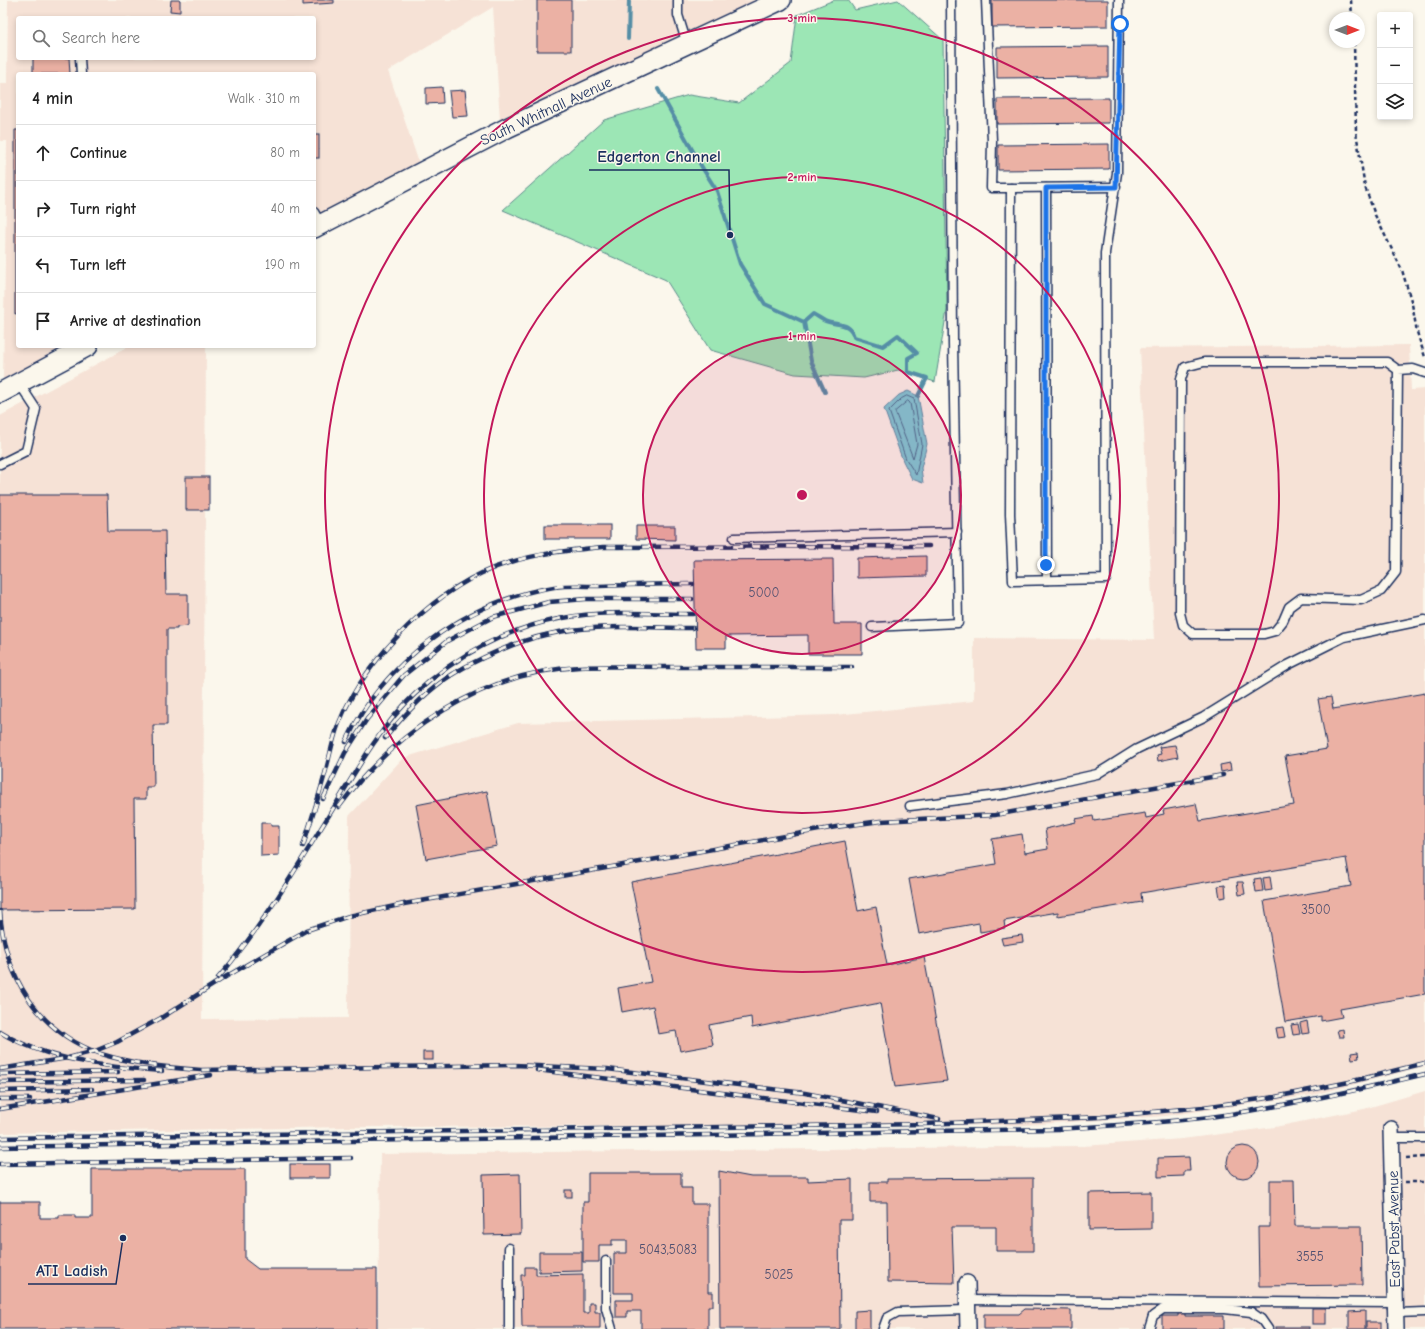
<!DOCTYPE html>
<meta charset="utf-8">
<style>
:root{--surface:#fff;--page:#f2f2f2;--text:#222;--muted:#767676;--line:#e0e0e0}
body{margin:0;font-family:"Comic Neue",sans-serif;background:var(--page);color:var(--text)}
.controls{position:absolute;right:12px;top:12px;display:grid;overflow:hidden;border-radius:4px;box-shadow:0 2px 6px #0003}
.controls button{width:36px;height:36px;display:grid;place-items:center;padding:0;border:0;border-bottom:1px solid var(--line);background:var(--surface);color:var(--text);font:20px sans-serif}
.compass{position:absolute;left:1329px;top:12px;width:36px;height:36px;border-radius:50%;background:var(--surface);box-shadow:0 2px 6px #0003;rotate:90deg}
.stop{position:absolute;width:12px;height:12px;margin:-9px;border:3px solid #1a73e8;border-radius:50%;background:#fff}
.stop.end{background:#1a73e8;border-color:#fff;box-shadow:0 1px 4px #0008}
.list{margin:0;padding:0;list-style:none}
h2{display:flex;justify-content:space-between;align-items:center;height:52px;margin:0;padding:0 16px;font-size:17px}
h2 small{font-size:13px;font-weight:400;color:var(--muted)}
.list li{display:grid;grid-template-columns:26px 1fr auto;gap:12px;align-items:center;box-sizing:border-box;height:56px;padding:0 16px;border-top:1px solid var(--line)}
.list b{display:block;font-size:15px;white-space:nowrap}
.list em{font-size:13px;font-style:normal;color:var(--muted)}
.icon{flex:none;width:22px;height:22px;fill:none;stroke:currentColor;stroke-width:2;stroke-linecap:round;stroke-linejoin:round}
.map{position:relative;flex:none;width:1425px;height:1329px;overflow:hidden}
.search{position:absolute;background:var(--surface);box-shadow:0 2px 6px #0003;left:16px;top:16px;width:300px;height:44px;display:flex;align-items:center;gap:10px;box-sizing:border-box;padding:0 14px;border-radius:4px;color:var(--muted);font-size:15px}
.panel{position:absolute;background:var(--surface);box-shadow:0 2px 6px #0003;left:16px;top:72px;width:300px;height:276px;border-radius:4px}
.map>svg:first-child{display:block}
.built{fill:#f6e2d6;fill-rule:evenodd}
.green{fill:#9ce6b5;stroke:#5c8a8a}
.water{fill:#7ccdd6;stroke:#558ea6}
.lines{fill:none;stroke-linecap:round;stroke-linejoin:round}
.shore{stroke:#426e8e;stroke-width:1}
.stream{stroke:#558ea6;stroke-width:4}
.building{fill:#ebb1a4;stroke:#1b2f5e}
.service-casing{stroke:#1b2f5e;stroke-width:11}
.minor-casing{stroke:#1b2f5e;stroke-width:18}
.tertiary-casing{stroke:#1b2f5e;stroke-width:22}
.path{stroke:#1b2f5e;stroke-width:2.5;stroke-dasharray:4 3;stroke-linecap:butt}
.service{stroke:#fbf7ec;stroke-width:8}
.minor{stroke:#fbf7ec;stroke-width:15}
.tertiary{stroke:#fbf7ec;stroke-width:19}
.rail-casing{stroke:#1b2f5e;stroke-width:4.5}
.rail{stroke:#fbf7ec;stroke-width:3;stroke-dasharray:9;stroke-linecap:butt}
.route{stroke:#1a73e8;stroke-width:5}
.ring{fill:none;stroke:#c2185b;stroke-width:2}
.labels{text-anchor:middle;stroke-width:3;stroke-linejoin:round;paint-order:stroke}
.number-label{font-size:13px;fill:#4f5070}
.street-label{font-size:15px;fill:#1b2f5e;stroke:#fbf7ec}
.centre{fill:#c2185b;stroke:#fbf7ec;stroke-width:2}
.ring-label{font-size:12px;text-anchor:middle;font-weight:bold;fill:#c2185b;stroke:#fbf7ec;stroke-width:3;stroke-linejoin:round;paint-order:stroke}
.leader{fill:none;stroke:#1b2f5e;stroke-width:1.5}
.callout-dot{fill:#1b2f5e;stroke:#fbf7ec;stroke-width:1.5}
.callout-label{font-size:16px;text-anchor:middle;font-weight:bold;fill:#1b2f5e;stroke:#fbf7ec;stroke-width:3;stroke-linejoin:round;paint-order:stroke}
</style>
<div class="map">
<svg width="1425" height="1329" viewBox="0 0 1425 1329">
<rect width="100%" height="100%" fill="#fbf7ec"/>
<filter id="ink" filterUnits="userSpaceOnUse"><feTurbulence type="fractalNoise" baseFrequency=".025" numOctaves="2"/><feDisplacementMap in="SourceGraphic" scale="8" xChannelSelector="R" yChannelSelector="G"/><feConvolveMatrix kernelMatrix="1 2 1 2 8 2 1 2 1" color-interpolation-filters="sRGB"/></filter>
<g filter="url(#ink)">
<!-- built -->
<g class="built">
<path d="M8,0H762L500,121L493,7L388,71L419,163L314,217V74H18V346H68L3,380L7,141H0V83H7ZM18,18H314V58H18Z"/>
<path d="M1409,345L1411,390L1425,389V1066L1313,1095L1165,1116L1024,1125L347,1127L0,1133V416L130,346H206L202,1019L348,1018L349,816L403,758L518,723L835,715L974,701V638L1154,640L1140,348Z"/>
<path d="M1425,1091V1329H378L380,1154L1083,1146L1182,1139L1275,1127L1364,1109Z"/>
</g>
<!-- green -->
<path class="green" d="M834,0H848L855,10L898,0L943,40L947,310L935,382L898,370L864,378L795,374L710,350L666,280L503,210L604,120L689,95L739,103L791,63L797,15Z"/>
<!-- water -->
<path class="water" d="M908,391L918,396L927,444L921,468L923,483L912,479L903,461L884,409L899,395Z"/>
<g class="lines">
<!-- shore -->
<g class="shore">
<path d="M907,396L914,399L922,444L916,475L906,459L889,411L901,399Z"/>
<path d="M908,401L910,403L917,444L913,458L895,412Z"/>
</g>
<!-- stream -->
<g class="stream">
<path d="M628,39L629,0"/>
<path d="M658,89L703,169L717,191L740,264L765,304L804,322"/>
<path d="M804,322L813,314C817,316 821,319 825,321C837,326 850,321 854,337L883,346L898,335L917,353L908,358V372L927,378L918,396"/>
<path d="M804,322L811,361L825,392"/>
</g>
</g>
<!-- building -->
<g class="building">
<path d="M171,0H180V12L170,11Z"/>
<path d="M303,0H334V3L303,5Z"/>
<rect x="537" y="0" width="34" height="51"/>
<path d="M992,0H1108V26L992,27Z"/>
<path d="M1108,46V77L997,78V47Z"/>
<path d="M33,58H69L70,74H33Z"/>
<path d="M442,87L443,103L426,104V88Z"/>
<path d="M465,90L468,116L452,117L449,91Z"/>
<path d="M1109,98V123L997,124V99Z"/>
<path d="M15,130H18V313L15,314Z"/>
<rect x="314" y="134" width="5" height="24"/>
<path d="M1109,144V169L998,170V145Z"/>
<rect x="186" y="477" width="23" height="33"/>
<path d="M0,495H107L108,531H165L166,594H188V626L177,627V629H167V725H153L154,787H146V799H134L135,909L0,910Z"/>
<rect x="545" y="525" width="65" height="14"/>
<path d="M636,526H675V540L636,539Z"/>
<path d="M926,556V576L857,578V558Z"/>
<path d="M833,559L834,624H862V654H808V635L726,636V648H696L694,560Z"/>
<path d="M1425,693V994L1340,1009L1342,1017L1321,1021V1016L1285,1022L1264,901L1351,886L1346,858L1141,893L1142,902L1058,916V912L1004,921L1005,928L980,932L979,923L919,934L909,879L996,864L992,839L1022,834L1025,853L1048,849L1045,829L1076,822L1075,819L1093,816L1094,821L1145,813L1146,818L1164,814L1163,810L1196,804L1200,821L1294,805L1285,756L1327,749L1318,699L1331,697L1333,709Z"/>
<path d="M1175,745L1178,757L1158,761L1157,755L1161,754L1159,747Z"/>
<path d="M1230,763L1231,770L1221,772L1220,765Z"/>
<path d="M487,791L497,846L426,859L416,805Z"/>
<path d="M261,823H271V826H279V855L261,856Z"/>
<path d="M845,841L858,911L876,907L887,965L924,957L947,1081L895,1087L880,1003L752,1028L751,1017L709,1025L713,1045L680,1051L676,1031L658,1034L653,1006L622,1012L618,988L651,982L631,882Z"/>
<path d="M1270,877L1272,890L1265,891L1263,878Z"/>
<path d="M1261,878L1263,891L1256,892L1254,879Z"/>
<path d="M1237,882H1243L1245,894L1239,895Z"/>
<path d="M1225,885L1226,897L1220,898L1218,886Z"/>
<path d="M1022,935L1023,942L1003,945L1001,938Z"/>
<path d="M1307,1021L1309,1033L1302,1034L1300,1023Z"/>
<path d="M1298,1024L1300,1034L1293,1035L1291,1025Z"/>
<path d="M1283,1027L1285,1037L1278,1038L1276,1028Z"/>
<path d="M1343,1029L1344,1037H1339L1337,1030Z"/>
<rect x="423" y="1052" width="10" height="8"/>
<path d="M1358,1052L1359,1058L1352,1059L1351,1053Z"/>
<circle cx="1243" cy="1162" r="16"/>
<path d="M1189,1157L1190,1171H1184V1176L1158,1177V1158Z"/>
<rect x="290" y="1164" width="40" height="14"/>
<path d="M92,1169H245V1259L258,1269H377V1329H0V1202H40V1218H59V1215H75V1218H92Z"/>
<path d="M719,1171L751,1177H808V1181L852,1179V1220H839L840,1329H720Z"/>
<path d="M588,1173H681V1188H692V1204H708V1292H713V1306H708V1329H641V1311H627V1317H616V1300H633V1293H614V1253H627V1240H612V1245H599V1262H583V1202H588Z"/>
<path d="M520,1174L521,1234L484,1235L483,1175Z"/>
<path d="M1033,1178V1251H996V1227H952L954,1283L888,1282L887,1202H870V1182H887V1179Z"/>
<path d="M1270,1180H1294L1295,1226H1361L1362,1285L1259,1286L1258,1227H1270Z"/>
<rect x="565" y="1190" width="7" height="7"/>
<path d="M1151,1192V1229L1089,1230V1193Z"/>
<path d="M539,1252H582V1271L539,1272Z"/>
<path d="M525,1267H536V1275L583,1274V1313H589V1303H595V1312H600V1328H584V1327H522L521,1275H525Z"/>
<rect x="1312" y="1308" width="14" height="16"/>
<path d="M1025,1309L1071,1310V1329H984V1314H1019Z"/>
<path d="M870,1310V1329H855V1311Z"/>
<path d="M1178,1310H1185V1316H1224V1329H1162V1316H1178Z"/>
<path d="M1365,1311V1329H1349V1312Z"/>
<rect x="1366" y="1322" width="15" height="7"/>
<rect x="1276" y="1327" width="33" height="2"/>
</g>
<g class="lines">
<!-- service casing -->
<g class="service-casing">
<g id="service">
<path d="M678,0V15L687,44"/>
<path d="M986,0L992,141L991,188H1011L1010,514L1013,581L1106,579L1105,253L1117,173L1119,0"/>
<path d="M80,58L81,74"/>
<path d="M1011,188L1116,187"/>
<path d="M1046,188L1047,580"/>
<path d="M314,212L321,224"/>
<path d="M1398,370L1396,572L1381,591L1361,600L1301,598L1289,607L1283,621L1275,631L1264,634H1193L1183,625L1180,613L1181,379L1185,367L1204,362H1387L1398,370L1413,369L1425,373"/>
<path d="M0,464L26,451L36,409L19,383"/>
<path d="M734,538L957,532"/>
<path d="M872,627L958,623L953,343L951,0"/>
<path d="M910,806L1007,794L1097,774L1137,749L1204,717L1288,665L1344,637L1425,620"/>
<path d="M1391,1138H1425"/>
<path d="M606,1261V1308L612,1329"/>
<path d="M967,1300L1396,1303"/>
<path d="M1396,1313L1425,1312"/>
<path d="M509,1329V1248"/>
<path d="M883,1329L887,1318L898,1312L967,1310"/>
<path d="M1149,1329L1153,1316L1163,1309H1225L1251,1312L1261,1319L1268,1329"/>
</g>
</g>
<!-- minor casing -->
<g class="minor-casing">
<g id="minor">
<path d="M1391,1129L1396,1329"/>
<path d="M967,1283L968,1329"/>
</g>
</g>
<!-- tertiary casing -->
<g class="tertiary-casing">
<g id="tertiary">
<path d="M314,228L507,128L781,0"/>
<path d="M0,393L88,346"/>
</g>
</g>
<!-- path -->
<g class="path">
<path d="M1351,0L1352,18"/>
<path d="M1354,42L1356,132L1365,187L1375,215L1402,270L1412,304L1417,332L1425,357"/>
<path d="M1406,1158L1425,1157"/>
<path d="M1405,1182H1425"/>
</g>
<!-- service -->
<use href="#service" class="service"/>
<!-- minor -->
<use href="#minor" class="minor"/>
<!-- tertiary -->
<use href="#tertiary" class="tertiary"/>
<!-- rail casing -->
<g class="rail-casing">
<g id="rail">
<path d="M385,738C404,715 427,690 453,674C477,659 518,641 545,635C591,623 646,628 693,628"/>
<path d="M346,742C383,662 466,601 554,587C568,585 584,586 599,586C630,585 661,584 693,584"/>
<path d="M323,799L345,753L367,719L404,675L447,641L493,617L549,602L586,599H692"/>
<path d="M339,807C395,731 482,672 579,667C611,666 644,667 676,667C735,667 793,667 852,667"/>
<path d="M303,846C311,821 319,796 326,770C330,755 333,738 339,723C365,658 440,583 508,563C539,553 571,550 603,547L929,546"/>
<path d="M0,911C4,976 38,1032 101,1054C133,1064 168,1068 201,1070L514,1065L607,1069L805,1093L939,1119"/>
<path d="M218,978C264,925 299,863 336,804C359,765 382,725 415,694C456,655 508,628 563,618C605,610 650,614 693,614"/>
<path d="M0,1032C48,1061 107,1067 162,1071"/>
<path d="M0,1069L68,1058L95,1051L117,1042L161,1018L227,976L307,930L349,916L404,904L836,827L881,821L995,815L1223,775"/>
<path d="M537,1070L877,1112"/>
<path d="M0,1074L118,1072"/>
<path d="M0,1082L144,1080"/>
<path d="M0,1091L92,1089"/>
<path d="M0,1099H30"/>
<path d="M0,1109L211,1075"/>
<path d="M0,1138L924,1124L1101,1117L1203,1107L1275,1097L1349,1082L1425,1063"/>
<path d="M0,1147L1058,1129C1108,1126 1159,1123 1210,1117C1282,1107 1354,1091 1425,1074"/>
<path d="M0,1164L351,1158"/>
</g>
</g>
<!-- rail -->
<use href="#rail" class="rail"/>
</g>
</g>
<g class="lines" filter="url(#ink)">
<!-- route -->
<path class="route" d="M1046,565V188L1116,187L1120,24"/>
</g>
<!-- distance rings -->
<circle cx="802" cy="495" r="159" fill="#c2185b" fill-opacity=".12"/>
<g class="ring">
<circle cx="802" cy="495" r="159"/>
<circle cx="802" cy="495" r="318"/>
<circle cx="802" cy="495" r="477"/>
</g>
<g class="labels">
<!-- number labels -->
<g class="number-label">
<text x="764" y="597">5000</text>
<text x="1316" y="914">3500</text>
<text x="668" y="1254">5043,5083</text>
<text x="1310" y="1261">3555</text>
<text x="779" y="1279">5025</text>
</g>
<!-- street labels -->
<g class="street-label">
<text transform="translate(546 111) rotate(-25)" y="5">South Whitnall Avenue</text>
<text transform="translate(1394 1229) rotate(-91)" y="5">East Pabst Avenue</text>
</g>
</g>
<circle cx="802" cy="495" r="6" class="centre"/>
<g class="ring-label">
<text x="802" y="22">3 min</text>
<text x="802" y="181">2 min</text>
<text x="802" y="340">1 min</text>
</g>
<!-- callouts -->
<path class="leader" d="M730 235L729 170H589M123 1238L116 1284H28"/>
<g class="callout-dot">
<circle cx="730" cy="235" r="4"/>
<circle cx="123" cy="1238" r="4"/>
</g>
<g class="callout-label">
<text x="659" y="162">Edgerton Channel</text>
<text x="72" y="1276">ATI Ladish</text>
</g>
</svg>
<div class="controls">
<button>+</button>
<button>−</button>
<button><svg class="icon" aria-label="layers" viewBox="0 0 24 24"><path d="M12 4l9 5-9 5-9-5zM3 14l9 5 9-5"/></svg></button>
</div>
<svg class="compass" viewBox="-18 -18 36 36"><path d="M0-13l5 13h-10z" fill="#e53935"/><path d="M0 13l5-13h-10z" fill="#767676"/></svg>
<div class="stop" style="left:1120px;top:24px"></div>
<div class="stop end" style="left:1046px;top:565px"></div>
<div class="search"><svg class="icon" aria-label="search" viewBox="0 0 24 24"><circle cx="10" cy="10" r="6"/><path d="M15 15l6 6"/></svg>Search here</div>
<section class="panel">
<h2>4 min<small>Walk · 310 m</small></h2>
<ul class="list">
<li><svg class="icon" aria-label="ahead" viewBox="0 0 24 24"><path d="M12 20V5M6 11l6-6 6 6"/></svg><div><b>Continue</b></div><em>80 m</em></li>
<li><svg class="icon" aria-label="right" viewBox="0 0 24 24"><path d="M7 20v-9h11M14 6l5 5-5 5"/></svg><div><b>Turn right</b></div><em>40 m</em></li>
<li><svg class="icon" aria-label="left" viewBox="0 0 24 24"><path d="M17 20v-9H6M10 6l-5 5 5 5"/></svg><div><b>Turn left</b></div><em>190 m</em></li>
<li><svg class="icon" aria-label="arrive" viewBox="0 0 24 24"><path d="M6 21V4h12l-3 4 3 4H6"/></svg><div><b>Arrive at destination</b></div></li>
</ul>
</section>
</div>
